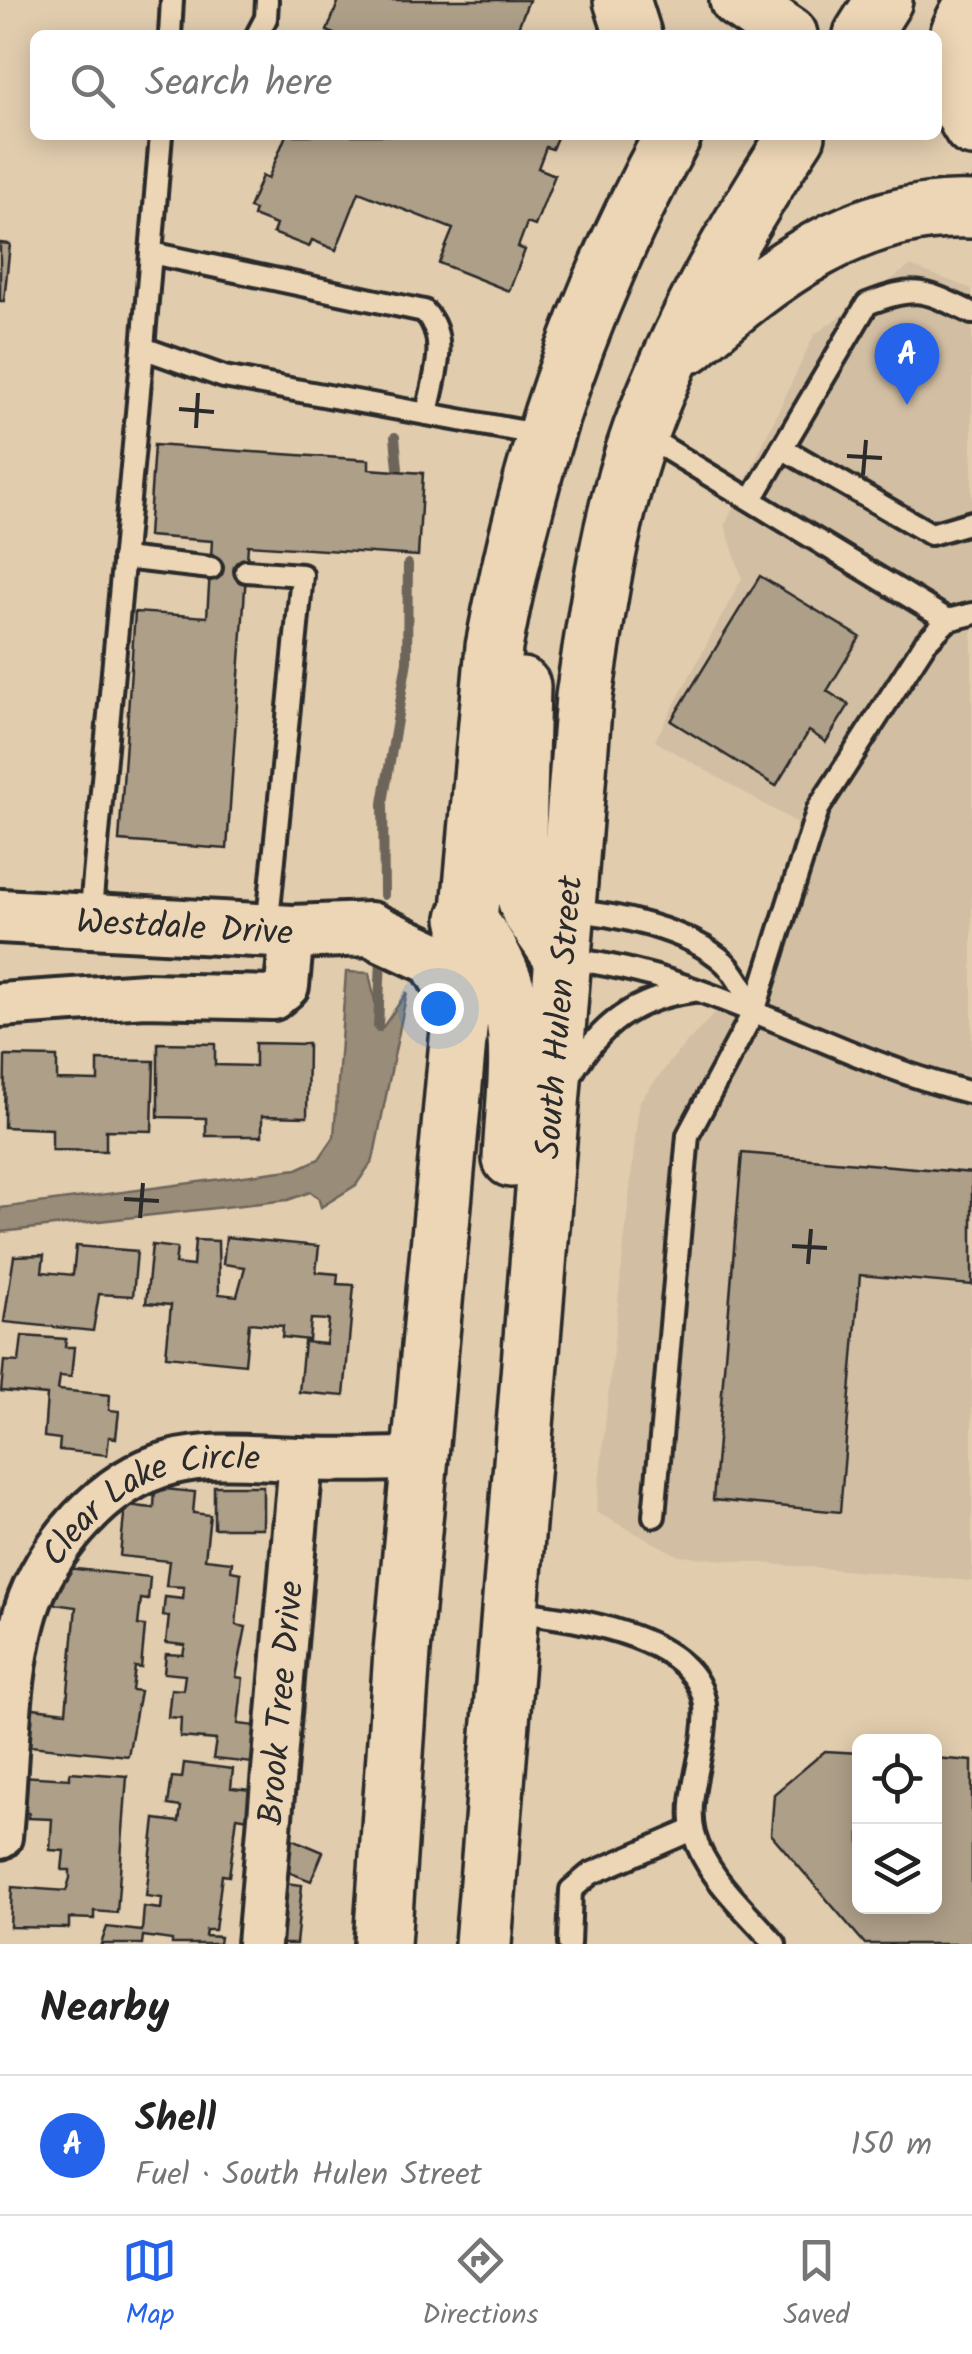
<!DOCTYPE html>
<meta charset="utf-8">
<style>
:root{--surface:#fff;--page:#f6f6f6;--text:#222;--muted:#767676;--line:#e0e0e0;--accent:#2563eb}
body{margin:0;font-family:Kalam,sans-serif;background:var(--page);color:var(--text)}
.controls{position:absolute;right:30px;bottom:30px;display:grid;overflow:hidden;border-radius:15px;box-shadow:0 5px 25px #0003}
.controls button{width:90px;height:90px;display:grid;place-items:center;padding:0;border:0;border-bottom:2px solid var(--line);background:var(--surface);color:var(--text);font:50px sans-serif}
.you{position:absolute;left:438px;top:1008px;width:35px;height:35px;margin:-25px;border:8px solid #fff;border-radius:50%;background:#1a73e8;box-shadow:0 0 0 15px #1a73e833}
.badge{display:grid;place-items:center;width:65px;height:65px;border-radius:50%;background:var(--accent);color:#fff;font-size:32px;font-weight:700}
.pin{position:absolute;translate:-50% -82px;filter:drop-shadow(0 2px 5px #0008)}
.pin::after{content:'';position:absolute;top:52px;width:35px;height:30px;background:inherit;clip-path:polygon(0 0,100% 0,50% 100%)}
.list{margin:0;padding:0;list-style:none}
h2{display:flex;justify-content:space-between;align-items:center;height:130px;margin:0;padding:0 40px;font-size:42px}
h2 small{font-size:32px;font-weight:400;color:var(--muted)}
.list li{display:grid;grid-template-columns:65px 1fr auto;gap:30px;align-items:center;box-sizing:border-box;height:140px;padding:0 40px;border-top:2px solid var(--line)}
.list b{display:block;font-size:38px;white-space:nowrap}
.list p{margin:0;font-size:32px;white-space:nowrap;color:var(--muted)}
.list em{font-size:32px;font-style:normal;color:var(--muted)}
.icon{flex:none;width:55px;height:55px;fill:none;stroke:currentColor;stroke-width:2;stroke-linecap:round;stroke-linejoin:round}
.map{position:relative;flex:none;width:972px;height:1944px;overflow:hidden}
.search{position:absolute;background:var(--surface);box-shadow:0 5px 25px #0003;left:30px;right:30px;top:30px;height:110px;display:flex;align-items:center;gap:25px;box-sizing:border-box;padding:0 35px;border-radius:15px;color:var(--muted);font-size:38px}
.sheet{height:270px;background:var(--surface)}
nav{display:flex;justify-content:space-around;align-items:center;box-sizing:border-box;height:140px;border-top:2px solid var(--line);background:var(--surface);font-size:28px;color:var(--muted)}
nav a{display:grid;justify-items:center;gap:5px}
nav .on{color:var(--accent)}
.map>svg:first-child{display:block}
.built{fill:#d2bea3}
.water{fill:#998c79;stroke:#6d655a;stroke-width:2.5}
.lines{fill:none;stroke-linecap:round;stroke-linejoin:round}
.stream{stroke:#6d655a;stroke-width:10}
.building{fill:#ae9f89;stroke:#2b2b2b;stroke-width:2.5}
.service-casing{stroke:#2b2b2b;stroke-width:28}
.minor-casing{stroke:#2b2b2b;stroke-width:50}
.tertiary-casing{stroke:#2b2b2b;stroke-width:60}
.secondary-casing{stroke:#2b2b2b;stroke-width:62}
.service{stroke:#edd6b6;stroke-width:20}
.minor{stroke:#edd6b6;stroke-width:42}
.tertiary{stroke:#edd6b6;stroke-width:52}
.secondary{stroke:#edd6b6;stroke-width:55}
.ticks{fill:none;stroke:#2b2b2b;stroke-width:4}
.labels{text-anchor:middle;stroke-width:9;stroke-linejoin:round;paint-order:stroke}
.street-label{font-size:35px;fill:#2b2b2b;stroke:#edd6b6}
</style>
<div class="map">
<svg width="972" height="1944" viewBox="0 0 972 1944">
<rect width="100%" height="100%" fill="#e1ccae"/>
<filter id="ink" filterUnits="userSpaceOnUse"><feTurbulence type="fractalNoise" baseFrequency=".01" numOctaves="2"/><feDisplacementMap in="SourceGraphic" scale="20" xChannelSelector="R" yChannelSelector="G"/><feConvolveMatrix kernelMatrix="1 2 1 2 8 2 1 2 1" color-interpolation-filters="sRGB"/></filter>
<g filter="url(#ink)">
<!-- built -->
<path class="built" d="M910,266L972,289V1581L679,1556L596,1512L639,1102L677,1053L756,970L797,823L655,741L742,578L725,525L814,335Z"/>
<!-- water -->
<path class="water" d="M346,972L369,973L381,1030L407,992L373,1160L356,1185L321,1207L318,1197L310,1192L288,1200L0,1232V1208L297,1169L319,1159L334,1137Z"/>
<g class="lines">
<!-- stream -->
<g class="stream">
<path d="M395,437L398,468"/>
<path d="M384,895L383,803L407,661L408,564"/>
<path d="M378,1027L381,958"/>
</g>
</g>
<!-- building -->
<g class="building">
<path d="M339,0H529L515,35H336L327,31Z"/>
<path d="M286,135H558L552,149L546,147L538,168L555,175L535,226L527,223L518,247L525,250L509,291L439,263L453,229L359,192L336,250L312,240L309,247L273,233L276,225L253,216L255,210L249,208L262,176L268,179Z"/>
<path d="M0,243L10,244L4,301H0Z"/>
<path d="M154,445L369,460V469L423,473L418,556L248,545L227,849L119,841L135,612L207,617L212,541L148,536Z"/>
<path d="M760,576L860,637L827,691L849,705L826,742L809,731L776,786L671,721Z"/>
<path d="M158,1043L215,1044V1065L255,1066V1043L308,1044L307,1117L262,1116V1136H206V1118L158,1117Z"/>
<path d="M5,1056L57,1057V1080L98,1081V1060L154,1061L152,1131L106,1130V1151L52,1150V1129L4,1127Z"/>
<path d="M742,1153L972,1173V1285L860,1275L840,1512L713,1500Z"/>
<path d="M226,1237L319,1246L316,1272L338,1274L337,1284L354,1285L344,1396L299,1392L304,1342L326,1344L329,1320L311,1319L309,1340L282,1337L283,1326L249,1323L245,1364L166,1356L171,1305L146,1303L152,1245L177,1248L175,1264L193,1266L195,1240L218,1241L219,1294L237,1296L245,1267L223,1264Z"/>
<path d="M76,1246L137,1251L133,1296L99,1294L93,1331L4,1322L14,1256L44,1255L42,1272L73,1275Z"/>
<path d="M22,1336L66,1339L65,1347H74L71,1377L60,1376L58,1390L110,1395L109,1410L119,1411L116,1438L109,1437L107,1455L59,1450L60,1439L44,1437L47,1395L1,1391L4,1361L19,1362Z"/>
<rect x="214" y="1486" width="49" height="42"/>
<path d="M155,1488L195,1492L193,1513L210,1515L205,1559L232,1562L231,1571L241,1573L236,1625L246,1627L236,1677L243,1678L238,1724L257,1726L253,1763L213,1759L216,1740L180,1737L181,1718L168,1717L171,1689L183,1690L185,1675L164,1673L166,1654L183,1655L185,1645L166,1643L169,1616H163L165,1597L183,1599L184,1587L166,1586L169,1561L120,1556L125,1505L154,1508Z"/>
<path d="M49,1566L150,1577L148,1600L141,1599L138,1625L145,1626L141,1668L135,1667L132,1690L140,1691L128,1756L29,1746L33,1708L66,1712L76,1607L46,1603Z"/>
<path d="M825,1751L860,1753V1906H934V1758L972,1761V1944H865L771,1834L774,1794Z"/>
<path d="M184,1763L233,1769L231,1788L252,1790L249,1819L237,1817L229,1876L222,1875L215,1930H206L205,1936L220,1937L219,1944H172V1940L143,1936L142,1944H101L107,1927L142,1931L144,1907L161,1909L162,1898L146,1896L155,1819L179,1822L181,1807L168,1805L172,1777L182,1778Z"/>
<path d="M70,1772L127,1776L117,1913L94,1911V1919L69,1918V1928L10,1927L12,1887L66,1891L70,1878V1870H62L64,1851L50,1850L52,1819L28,1818L29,1813L19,1812L21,1776L70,1779Z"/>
<path d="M285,1836L323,1852L311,1881L273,1866Z"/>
<path d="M268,1881L302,1885L296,1944H262Z"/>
</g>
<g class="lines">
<!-- service casing -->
<g class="service-casing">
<g id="service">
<path d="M170,35L172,0"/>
<path d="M257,35L266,18L267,0"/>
<path d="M161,135L143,348L224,377L542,435"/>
<path d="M151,253L424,311C451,339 433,379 427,414"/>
<path d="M642,434L948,620"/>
<path d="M782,448L931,534L972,522"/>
<path d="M752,499L867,304C917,284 925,291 972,313"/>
<path d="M123,558L211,568"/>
<path d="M246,571L302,575L267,930"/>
<path d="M568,911C614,913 689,930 724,962C737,974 746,995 755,1009"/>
<path d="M90,920L143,348"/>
<path d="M565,959C710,973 832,1059 972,1093"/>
<path d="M571,1075C599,1025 635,998 693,991"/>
<path d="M654,1516L688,1135L755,1009L818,809L925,643L948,620L972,614"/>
<path d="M510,1611C565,1617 696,1633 705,1705C709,1746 684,1794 694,1834C705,1876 748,1912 775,1944"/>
<path d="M569,1944L571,1890L590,1874L692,1830"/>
</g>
</g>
<!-- minor casing -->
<g class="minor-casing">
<g id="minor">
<path d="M0,1005L145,995L273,998L287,986L292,932"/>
<path id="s1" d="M0,1837C7,1766 6,1678 26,1611C45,1549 106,1479 170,1463C213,1452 255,1458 299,1459C339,1461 380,1459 420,1459"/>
<path id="s2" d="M259,1944L301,1460"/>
</g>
</g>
<!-- tertiary casing -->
<g class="tertiary-casing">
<g id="tertiary">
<path id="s3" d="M0,916L292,932L370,929L435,959L460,1003"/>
</g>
</g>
<!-- secondary casing -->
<g class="secondary-casing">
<g id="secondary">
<path d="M622,0L633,35"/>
<path d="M738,0L789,35"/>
<path d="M972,7C946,46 947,89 972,128"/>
<path d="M862,35L884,0"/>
<path d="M689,345C771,274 857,205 972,210"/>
<path d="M522,686L517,873L529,910L563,959"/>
<path d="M466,918C533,998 516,1062 511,1159"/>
<path d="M382,1944L402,1652L494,647C528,462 582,301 673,135"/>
<path id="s4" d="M483,1944L584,697C597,608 610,516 641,430C680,325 736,228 797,135"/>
</g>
</g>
<!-- service -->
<use href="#service" class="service"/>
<!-- minor -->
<use href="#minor" class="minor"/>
<!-- tertiary -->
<use href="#tertiary" class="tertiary"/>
<!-- secondary -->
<use href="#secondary" class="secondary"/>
</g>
</g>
<!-- ticks -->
<path class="ticks" d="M179,409L214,412M196,428L198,393M847,456L882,458M863,475L866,440M124,1199L159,1201M140,1218L143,1183M792,1246L827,1248M808,1264L811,1229"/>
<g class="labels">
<!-- street labels -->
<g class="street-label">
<text dy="12" stroke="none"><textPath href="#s3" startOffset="185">Westdale Drive</textPath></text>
<text dy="12" stroke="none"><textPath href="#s4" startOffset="930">South Hulen Street</textPath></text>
<text dy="12" stroke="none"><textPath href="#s1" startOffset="408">Clear Lake Circle</textPath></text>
<text dy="12" stroke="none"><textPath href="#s2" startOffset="242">Brook Tree Drive</textPath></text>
</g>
</g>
</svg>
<div class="controls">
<button><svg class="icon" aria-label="locate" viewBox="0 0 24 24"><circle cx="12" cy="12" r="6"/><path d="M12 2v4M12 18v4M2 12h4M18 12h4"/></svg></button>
<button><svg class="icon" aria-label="layers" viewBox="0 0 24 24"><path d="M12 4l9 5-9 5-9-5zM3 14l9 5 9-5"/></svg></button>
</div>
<div class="you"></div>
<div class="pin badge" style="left:907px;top:405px">A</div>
<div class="search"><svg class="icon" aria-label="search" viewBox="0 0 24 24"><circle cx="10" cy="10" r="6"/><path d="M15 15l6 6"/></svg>Search here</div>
</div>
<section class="sheet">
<h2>Nearby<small></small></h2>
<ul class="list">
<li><span class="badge">A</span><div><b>Shell</b><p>Fuel · South Hulen Street</p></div><em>150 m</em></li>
</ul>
</section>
<nav>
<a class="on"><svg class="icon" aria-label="map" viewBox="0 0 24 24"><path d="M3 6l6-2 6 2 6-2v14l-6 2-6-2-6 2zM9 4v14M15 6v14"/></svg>Map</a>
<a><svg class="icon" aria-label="directions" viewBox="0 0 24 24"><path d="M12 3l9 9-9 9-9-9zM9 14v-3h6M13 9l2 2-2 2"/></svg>Directions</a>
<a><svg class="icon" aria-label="saved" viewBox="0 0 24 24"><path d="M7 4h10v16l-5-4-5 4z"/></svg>Saved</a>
</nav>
